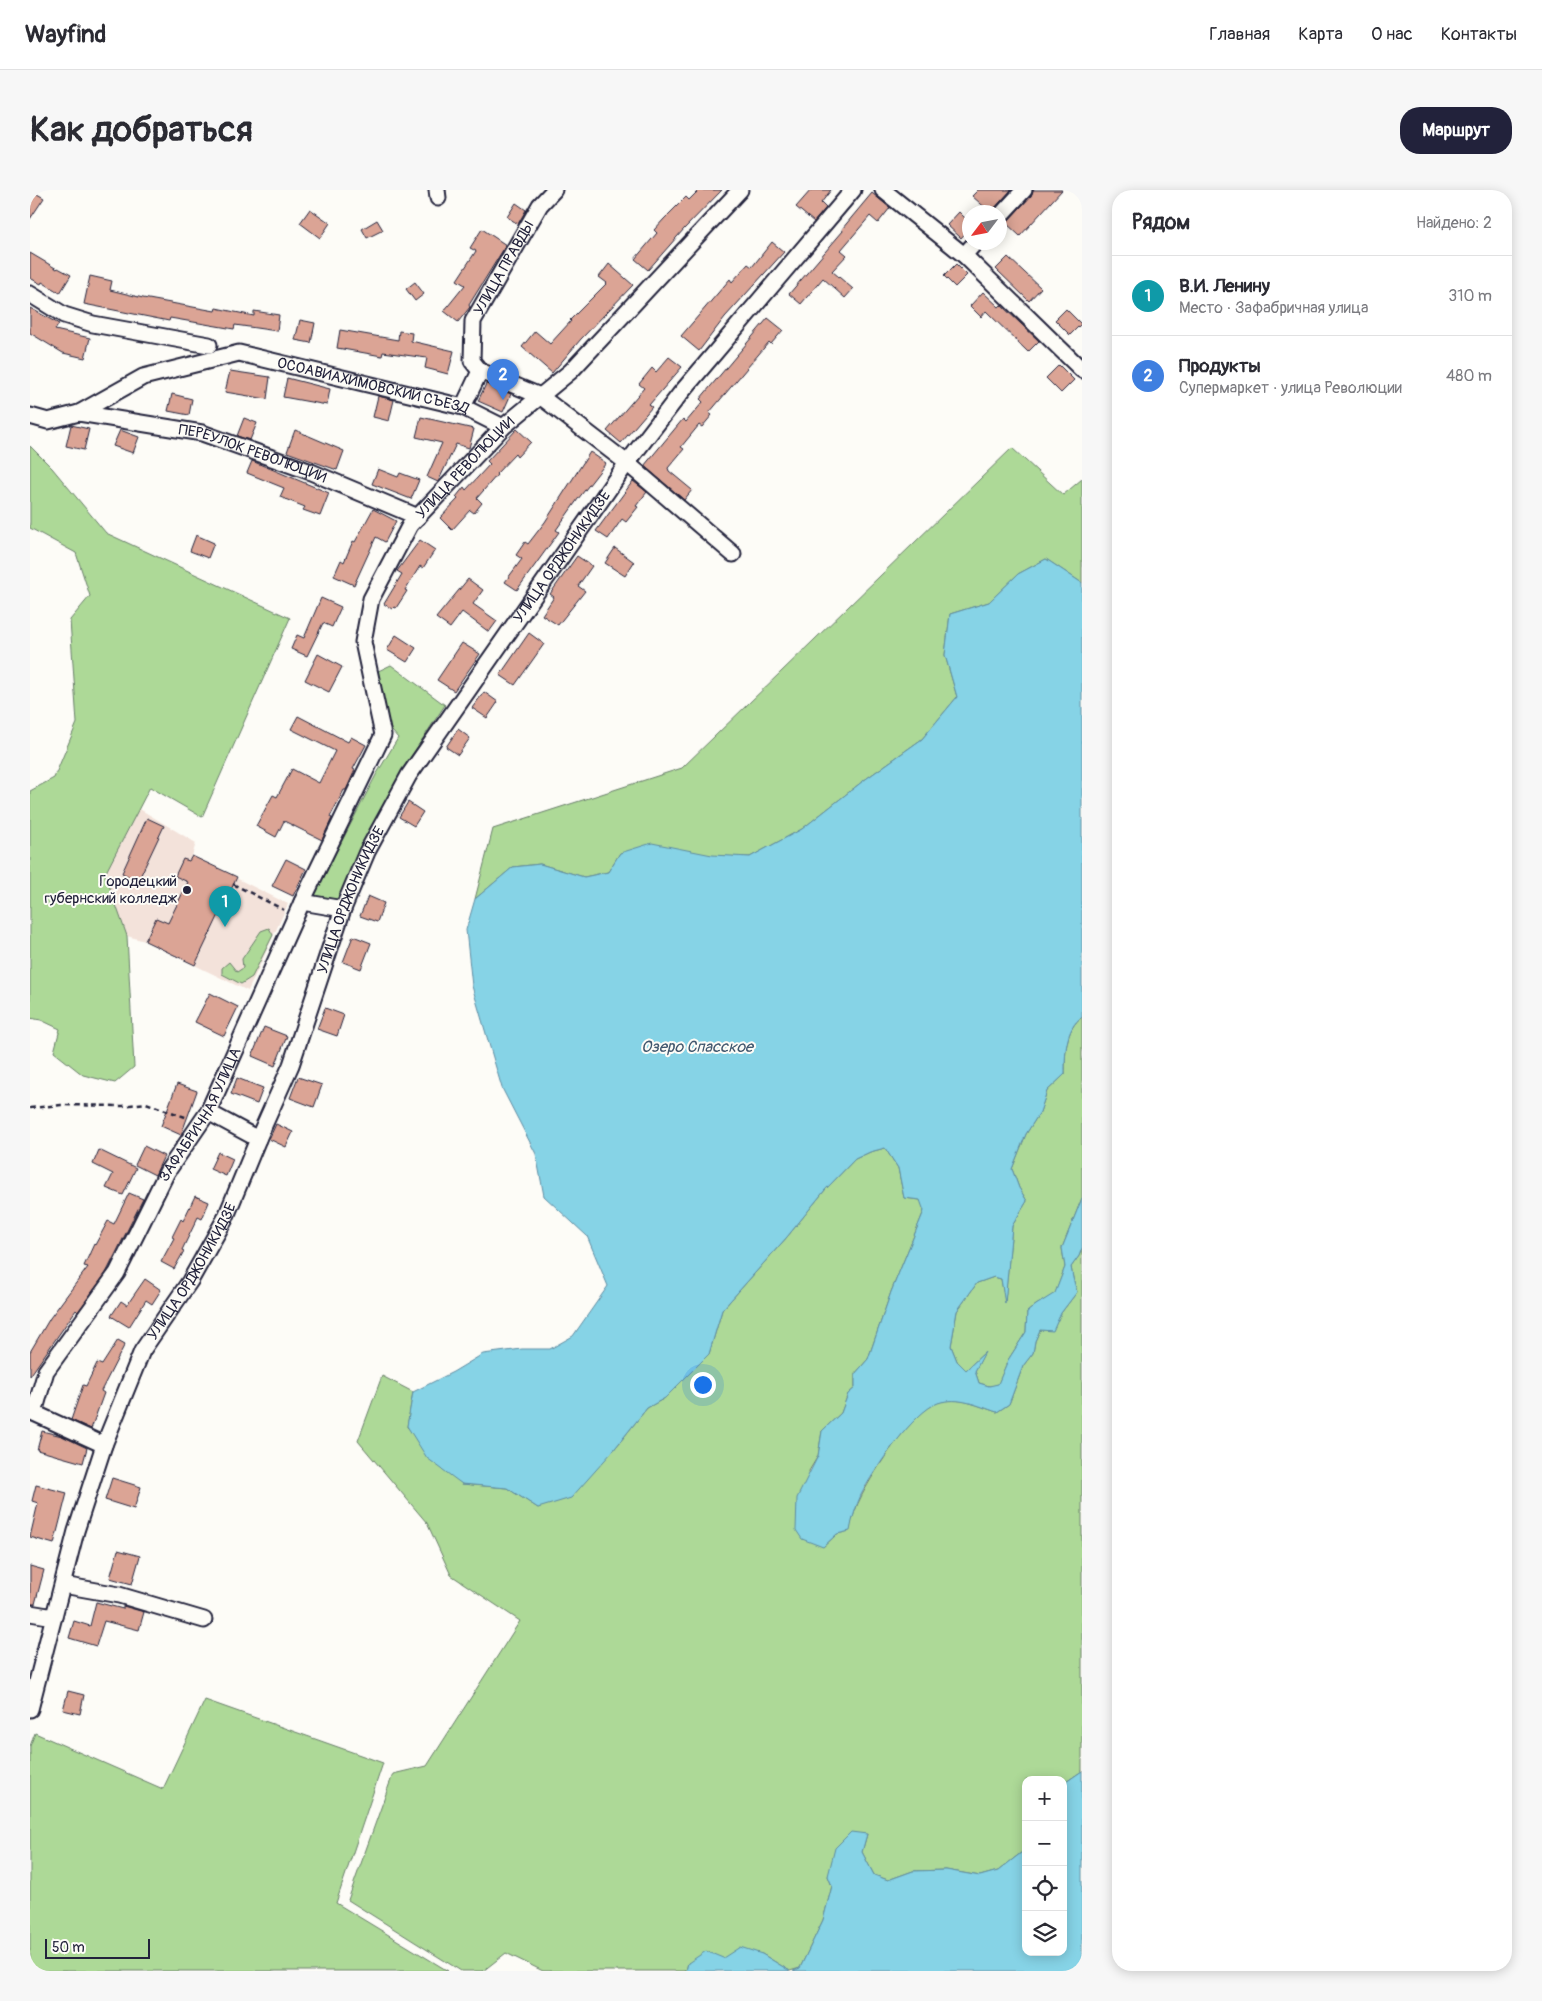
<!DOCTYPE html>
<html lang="ru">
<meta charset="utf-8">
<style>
:root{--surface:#fff;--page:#f7f7f7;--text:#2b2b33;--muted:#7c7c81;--line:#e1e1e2;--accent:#22223b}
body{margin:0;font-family:Pangolin,sans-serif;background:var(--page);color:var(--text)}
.controls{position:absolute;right:15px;bottom:15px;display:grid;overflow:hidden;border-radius:10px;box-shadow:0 2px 12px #0003}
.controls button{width:45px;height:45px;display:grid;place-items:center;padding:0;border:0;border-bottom:1px solid var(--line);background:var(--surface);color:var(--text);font:25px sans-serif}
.compass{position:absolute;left:932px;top:15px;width:45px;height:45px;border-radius:50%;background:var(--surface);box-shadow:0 2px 12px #0003;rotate:238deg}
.scale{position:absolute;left:15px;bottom:12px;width:105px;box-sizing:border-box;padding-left:5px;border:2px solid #22223b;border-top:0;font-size:14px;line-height:18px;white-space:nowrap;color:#22223b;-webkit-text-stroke:4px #fdfcf7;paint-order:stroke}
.you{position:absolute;left:672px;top:1194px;width:18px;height:18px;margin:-12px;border:4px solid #fff;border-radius:50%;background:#1a73e8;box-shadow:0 0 0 8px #1a73e833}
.badge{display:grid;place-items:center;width:32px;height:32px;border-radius:50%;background:var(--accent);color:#fff;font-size:16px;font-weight:700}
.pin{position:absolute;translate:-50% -41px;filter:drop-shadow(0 1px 2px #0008)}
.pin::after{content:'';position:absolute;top:26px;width:18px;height:15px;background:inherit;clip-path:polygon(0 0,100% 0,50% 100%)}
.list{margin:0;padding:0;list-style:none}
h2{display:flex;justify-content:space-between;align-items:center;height:65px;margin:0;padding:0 20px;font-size:21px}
h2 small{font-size:16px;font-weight:400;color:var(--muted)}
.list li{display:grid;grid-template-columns:32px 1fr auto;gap:15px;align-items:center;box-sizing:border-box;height:80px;padding:0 20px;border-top:1px solid var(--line)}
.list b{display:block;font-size:19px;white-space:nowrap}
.list p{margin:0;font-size:16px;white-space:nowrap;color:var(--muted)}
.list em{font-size:16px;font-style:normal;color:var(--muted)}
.icon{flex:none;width:28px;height:28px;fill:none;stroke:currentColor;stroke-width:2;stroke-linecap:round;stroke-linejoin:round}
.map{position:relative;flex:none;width:1052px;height:1781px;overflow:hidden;border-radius:20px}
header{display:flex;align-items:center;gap:30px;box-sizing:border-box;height:70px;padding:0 25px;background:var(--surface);border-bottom:1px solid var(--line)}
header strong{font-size:24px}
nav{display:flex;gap:28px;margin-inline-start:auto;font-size:18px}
.intro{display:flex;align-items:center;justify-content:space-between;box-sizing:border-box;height:120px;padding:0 30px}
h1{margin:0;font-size:35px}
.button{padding:12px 22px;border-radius:20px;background:var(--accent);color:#fff;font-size:18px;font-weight:700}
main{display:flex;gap:30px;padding:0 30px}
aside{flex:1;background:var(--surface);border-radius:20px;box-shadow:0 2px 12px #0003}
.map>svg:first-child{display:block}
.built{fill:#f3e2da}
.green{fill:#add997;stroke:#687e69}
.water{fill:#86d3e6;stroke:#5e8ca2}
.building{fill:#dba495;stroke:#22223b}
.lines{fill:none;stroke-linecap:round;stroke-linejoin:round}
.minor-casing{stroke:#22223b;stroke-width:19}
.path{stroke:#22223b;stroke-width:2.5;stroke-dasharray:5 4;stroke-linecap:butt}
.minor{stroke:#fdfcf7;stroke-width:15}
.poi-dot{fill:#22223b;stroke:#fdfcf7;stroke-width:2}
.labels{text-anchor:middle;stroke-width:4;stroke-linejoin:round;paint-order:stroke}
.street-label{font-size:15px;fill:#22223b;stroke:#fdfcf7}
.poi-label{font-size:15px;fill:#22223b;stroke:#fdfcf7;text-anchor:end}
.water-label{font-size:16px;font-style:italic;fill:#40576e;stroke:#fdfcf7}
</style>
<header>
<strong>Wayfind</strong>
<nav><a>Главная</a><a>Карта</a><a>О нас</a><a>Контакты</a></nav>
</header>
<div class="intro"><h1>Как добраться</h1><a class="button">Маршрут</a></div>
<main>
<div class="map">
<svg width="1052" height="1781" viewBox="0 0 1052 1781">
<rect width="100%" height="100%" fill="#fdfcf7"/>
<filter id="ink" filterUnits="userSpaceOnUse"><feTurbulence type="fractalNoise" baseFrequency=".02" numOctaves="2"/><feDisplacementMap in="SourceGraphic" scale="10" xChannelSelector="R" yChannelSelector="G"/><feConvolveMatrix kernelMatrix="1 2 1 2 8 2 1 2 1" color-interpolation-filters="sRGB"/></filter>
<g filter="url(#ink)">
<!-- built -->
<path class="built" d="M108,618L166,653L162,666L258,714L218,801L115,751L97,746L75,684Z"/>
<!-- green -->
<g class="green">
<path d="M0,256L22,278L76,343L260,428L172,627L120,597L75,684L97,746L104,877L85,893L53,885L24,862L30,839L11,830L0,828V601L24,588L47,533L40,430L60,406L46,363L0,338Z"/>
<path d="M982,258L1033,305L1052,289V393L1016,369L988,384L959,412L920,424L915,465L927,507L892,549L833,591L772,639L720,667L590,663L578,682L554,687L510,674L483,677L445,709L463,639L652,578Z"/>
<path d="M361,475L415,515L376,574L308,709L283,707L346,585L368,548L357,535L344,483Z"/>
<path d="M239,738L243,745L222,787L211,794L192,784V778L199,772L207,782L213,778L212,769L231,741Z"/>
<path d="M1052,827V1008L1032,1058L1035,1077L1025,1104L1006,1115L997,1122L996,1142L978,1170L968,1195L959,1196L949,1193L945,1181L954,1163L936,1180L927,1171L921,1156L927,1121L947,1093L964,1087L971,1089L975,1111L982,1036L997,1011L989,998L982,979L996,944L1010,922L1017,901L1035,884C1035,866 1035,838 1052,827Z"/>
<path d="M855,958L868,978L874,1008L891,1010L894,1021L861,1102L838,1169L825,1184V1198L818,1204L811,1223L792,1241L788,1266L779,1281L793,1357L807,1344L819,1341C822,1329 826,1316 832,1305C845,1280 881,1223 907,1213C927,1205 948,1216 967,1222L979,1214L993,1176L1003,1163L1005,1151L1010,1140H1023L1031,1123L1047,1102L1043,1088L1041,1077L1049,1066L1052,1058V1581L1033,1594V1590H996V1659L968,1681L950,1686L916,1680L883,1681L858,1690L844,1685L832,1662L837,1644L798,1686L802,1696L793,1730L770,1778L760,1781L732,1764L658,1773L656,1781H513L476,1763L453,1781H431L318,1710L363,1584L397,1576L490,1431L421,1385L397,1333L328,1251L352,1186L383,1202L377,1237L432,1294L477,1298L508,1318L582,1262L617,1218L635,1208L679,1164L692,1120L757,1047L795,1000L825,969L840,962Z"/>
<path d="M175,1510L353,1573L306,1713L418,1781H0V1556L5,1543L133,1599Z"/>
</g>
<!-- water -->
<g class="water">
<path d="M1016,369L1052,393V827C1035,838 1035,866 1035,884L1017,901L1010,922L996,944L982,979L989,998L997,1011L982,1036L975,1114L971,1089L964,1087L947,1093L927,1121L921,1156L927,1171L936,1180L955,1162L945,1181L949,1193L959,1196L968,1194L978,1170L996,1142L997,1122L1006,1115L1025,1103L1035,1077L1032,1058L1052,1008V1058L1049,1066L1041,1077L1043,1088L1047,1102L1031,1123L1023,1141L1010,1140L1005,1151L1003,1163L993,1176L979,1214L967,1222C948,1216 929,1206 908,1213C884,1221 843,1281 831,1305C826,1316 822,1329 820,1341L807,1344L793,1357L772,1349L766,1340L767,1308L788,1266L792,1241L811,1223L818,1204L825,1198V1184L838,1169L861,1102L894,1021L890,1010L874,1008L868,978L855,958L840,962L825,969L795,1000L757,1047L692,1120L679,1164L635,1208L617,1218L582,1262L541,1308L508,1318L477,1298L432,1294L397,1268L377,1236L383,1202L423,1182L453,1164L492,1159H520L543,1146L578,1096L557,1046L514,1006L506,964L472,898L442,796L436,740L445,709L483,677L510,674L554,687L578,682L590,663L622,653L682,665L720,667L772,639L833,591L892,549L927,507L915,465L920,424L959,412L988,384Z"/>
<path d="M1052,1581V1781H763L770,1778L793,1730L802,1696L798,1686L805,1658L821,1642L837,1644L832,1662L844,1685L858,1690L883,1681L916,1680L950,1686L968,1681L996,1659V1762H1033V1594Z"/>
<path d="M710,1757L732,1764L760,1781H656L658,1773L676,1761L693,1768Z"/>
</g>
<!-- building -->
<g class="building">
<path d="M0,0L14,8L0,29Z"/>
<path d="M669,0H692L654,39L618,80L605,69L627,43L624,40L634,29L656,7L659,10Z"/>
<path d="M781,0H801L791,13L796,18L784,32L766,17Z"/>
<path d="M948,0H981L963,20L961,18L959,21L942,6Z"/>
<path d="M1003,0H1032L990,46L976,33L1001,6Z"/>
<path d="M842,3L860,18L848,33L840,26L811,60L817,65L802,81L823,99L815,108L793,88L771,114L759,104L813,41L812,39Z"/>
<path d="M486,13L496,20L488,34L477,27Z"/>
<path d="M280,19L300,33L290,48L270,33Z"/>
<path d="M929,22L940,33V38L931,48L917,35Z"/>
<path d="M347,30L353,40L337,48L332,39Z"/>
<path d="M452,39L476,55L439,115L440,117L428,132L414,121L435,95L427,90L446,61L440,58Z"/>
<path d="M742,52L754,62L695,127L669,161L651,146L700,89L702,92L718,74L722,77Z"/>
<path d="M0,63L27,79L28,78L41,85L30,103L12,92L11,94L0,88Z"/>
<path d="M978,67L1011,98L999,111L966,79Z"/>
<path d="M579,74L603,95L551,149L522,183L492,157L505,141L520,154L541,131L540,130L577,93L569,87Z"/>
<path d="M926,74L937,85L925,97L914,86Z"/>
<path d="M60,86L82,91L80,100L113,108L185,121L186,118L224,126V121L249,125L247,141L205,135L204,139L140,128L139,131L54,114Z"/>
<path d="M385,92L394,104L385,111L376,99Z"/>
<path d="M953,102L969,117L971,115L1009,151L998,162L956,121L951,127L940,116Z"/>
<path d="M0,118L29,134L25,140L60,148L55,168L33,163L0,143Z"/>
<path d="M1036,119L1051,134L1040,145L1025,130Z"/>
<path d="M738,128L753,140L741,154L739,152L679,223L682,225L672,237L669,235L651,257L654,259L638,278L639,281L662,300L654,310L614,276L653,229L656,232L673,212L670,209Z"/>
<path d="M270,130L285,133L281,153L265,150Z"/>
<path d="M310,140L368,150L369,141L382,143L381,151L424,161L418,184L395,178L397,168L353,162L352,166L307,158Z"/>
<path d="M639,167L652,177L619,215L622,217L591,253L577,241L614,198L609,194L622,178L626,182Z"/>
<path d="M1029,175L1044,190L1031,203L1016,188Z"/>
<path d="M200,181L240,187L237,209L195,202Z"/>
<path d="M257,188L300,199L297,215L253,207Z"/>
<path d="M456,194L481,204L473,222L448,211Z"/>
<path d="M142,204L162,209L159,225L138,221Z"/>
<path d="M348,206L364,210L359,231L343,227Z"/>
<path d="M391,227L444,239L439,258L426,254L408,292L397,287L412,253L386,247Z"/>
<path d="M214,228L227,233L220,250L207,246Z"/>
<path d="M41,235L59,239L54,260L36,256Z"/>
<path d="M487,239L501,252L487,267L485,264L466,284L467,285L447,308L452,313L444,323L440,320L422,340L410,328L428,309L426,307L434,297L436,300L460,274L457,271Z"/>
<path d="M90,240L109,247L103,263L83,256Z"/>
<path d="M265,240L314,261L307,280L257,262Z"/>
<path d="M560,262L576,273L548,309L526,340L529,342L487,400L475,392L492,369L486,365L495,352L498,354L515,332Z"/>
<path d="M222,271L299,303L290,326L273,320L275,317L250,307L254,298L217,283Z"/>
<path d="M348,279L368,287L370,283L389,290L381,309L342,294Z"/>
<path d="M603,291L617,302L606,316L608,317L596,332L592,329L578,349L566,341Z"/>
<path d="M343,319L366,331L355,352L346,347L324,395L304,386L311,370L314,372L323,351L325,352Z"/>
<path d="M166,345L184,353L178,368L160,361Z"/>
<path d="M390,350L405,360L393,378L390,376L375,400L377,401L366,418L364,417L362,419L354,414L372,384L367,381Z"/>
<path d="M585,358L604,372L595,386L575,373Z"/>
<path d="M547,366L562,376L548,396L555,401L528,435L512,425L524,407L520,404Z"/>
<path d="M438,389L453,400L443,414L467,431L459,442L432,422L420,438L406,428Z"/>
<path d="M291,408L311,417L302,437L293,433L277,466L261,459L267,445L274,448Z"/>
<path d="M499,443L514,454L485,495L470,485Z"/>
<path d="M366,445L386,458L377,472L357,460Z"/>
<path d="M432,453L450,464L424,501L407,490Z"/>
<path d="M288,464L312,477L299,502L275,490Z"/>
<path d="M454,502L468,512L457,528L442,518Z"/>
<path d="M268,526L318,552L321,547L336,555L323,579L325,580L316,600H314L300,627L302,628L292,650L254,631L246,647L226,636L243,605L247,607L262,579L289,593L305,561L261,539Z"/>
<path d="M428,539L440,548L428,565L416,557Z"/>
<path d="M378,612L393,622L384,636L369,627Z"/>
<path d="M117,628L134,636L108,691L92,683Z"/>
<path d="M162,666L207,687L165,775L115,751L126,728L138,733L158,692L145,686L153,669L159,671Z"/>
<path d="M256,669L276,679L263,706L242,696Z"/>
<path d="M338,706L354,713L347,732L330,726Z"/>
<path d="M323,746L341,753L331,779L313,772Z"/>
<path d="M180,803L208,817L194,846L165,832Z"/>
<path d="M295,818L314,825L307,846L287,839Z"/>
<path d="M234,837L257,846L245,876L222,866Z"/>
<path d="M268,887L292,895L284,917L260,908Z"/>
<path d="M207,888L233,898L227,914L201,904Z"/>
<path d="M147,894L167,901L151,945L131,936Z"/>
<path d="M246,934L263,942L256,957L239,949Z"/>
<path d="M114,956L134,966L125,985L105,975Z"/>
<path d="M69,960L106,978L93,1005L76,998L83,984L63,974Z"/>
<path d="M188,962L203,969L196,986L180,979Z"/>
<path d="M99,1003L113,1009L76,1083L48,1122L46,1120L0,1186V1162L20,1128L58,1077L54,1076L64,1054L65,1055L78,1031L84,1034Z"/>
<path d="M165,1006L179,1012L172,1029L168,1027L152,1060L154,1061L144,1079L131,1072L144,1048L142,1047L151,1029L153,1031Z"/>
<path d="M115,1089L131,1100L122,1114L116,1110L99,1137L81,1126L91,1111L97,1115Z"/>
<path d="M88,1150L95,1154L71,1201L74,1203L61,1239L41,1230L53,1195L56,1196L67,1173L72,1175Z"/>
<path d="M12,1241L32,1246L57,1258L53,1273L7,1260Z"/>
<path d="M82,1288L111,1297L104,1319L75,1310Z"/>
<path d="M6,1295L37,1303L24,1354L0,1347L8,1313L2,1311Z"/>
<path d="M88,1360L110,1366L102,1394L80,1388Z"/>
<path d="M0,1376L14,1380L5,1414H0Z"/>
<path d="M66,1412L93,1419V1416L114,1422L109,1440L74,1431L66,1456L39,1448L44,1431L60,1436Z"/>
<path d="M38,1501L54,1505L50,1524L33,1520Z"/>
</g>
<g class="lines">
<!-- minor casing -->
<g class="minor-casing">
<g id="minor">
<path d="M407,0L408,8"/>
<path d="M853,0L934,65L1052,180"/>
<path d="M969,27L994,0"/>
<path d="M934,65L946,52"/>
<path d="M0,104L34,125L63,134L179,155"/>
<path d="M450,181L510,206L597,273L703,364"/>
<path id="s1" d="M433,217L450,181L442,171L443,131L510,15L524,0"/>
<path id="s2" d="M49,223L172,243L281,282L388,327"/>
<path id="s3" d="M0,226L18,231L49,223L113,187L209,163L433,217L473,237"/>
<path d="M272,712L313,719"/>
<path d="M178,922L228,949"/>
<path id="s4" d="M74,1255L4,1223L16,1181L87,1083L137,982L178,922L272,712L353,545L333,452L341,409L380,335L473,237L541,181L710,0"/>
<path d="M33,1395L89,1405L174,1430"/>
<path d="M0,1423L24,1427"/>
<path id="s5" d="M0,1519L46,1341L74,1255L112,1161L160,1091L195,1029L228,949L261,875L313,719L337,662L379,585L597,273L650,204L823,0"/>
</g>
</g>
<!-- path -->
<g class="path">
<path d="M203,694L254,720"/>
<path d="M0,918L31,915L93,916L116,913L158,928"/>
</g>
<!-- minor -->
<use href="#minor" class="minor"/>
</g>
</g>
<!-- markers -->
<circle class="poi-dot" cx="157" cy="700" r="5"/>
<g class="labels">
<!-- street labels -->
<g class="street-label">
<text dy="5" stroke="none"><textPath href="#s1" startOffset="154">УЛИЦА ПРАВДЫ</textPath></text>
<text dy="5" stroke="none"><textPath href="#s3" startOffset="361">ОСОАВИАХИМОВСКИЙ СЪЕЗД</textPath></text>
<text dy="5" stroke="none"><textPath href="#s2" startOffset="179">ПЕРЕУЛОК РЕВОЛЮЦИИ</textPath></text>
<text dy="5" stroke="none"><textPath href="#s4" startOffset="1145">УЛИЦА РЕВОЛЮЦИИ</textPath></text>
<text dy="5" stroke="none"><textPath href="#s5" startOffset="1280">УЛИЦА ОРДЖОНИКИДЗЕ</textPath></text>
<text dy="5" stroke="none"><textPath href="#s5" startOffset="875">УЛИЦА ОРДЖОНИКИДЗЕ</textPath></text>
<text dy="5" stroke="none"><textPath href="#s4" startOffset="421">ЗАФАБРИЧНАЯ УЛИЦА</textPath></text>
<text dy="5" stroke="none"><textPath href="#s5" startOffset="470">УЛИЦА ОРДЖОНИКИДЗЕ</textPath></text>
</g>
<!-- poi labels -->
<g class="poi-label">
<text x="147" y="696">Городецкий<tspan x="147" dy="17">губернский колледж</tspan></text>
</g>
<!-- water labels -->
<g class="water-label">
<text x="667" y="862">Озеро Спасское</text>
</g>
</g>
</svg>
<div class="controls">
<button>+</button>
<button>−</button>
<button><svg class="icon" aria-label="locate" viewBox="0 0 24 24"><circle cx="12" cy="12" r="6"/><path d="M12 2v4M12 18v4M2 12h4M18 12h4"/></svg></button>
<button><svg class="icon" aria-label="layers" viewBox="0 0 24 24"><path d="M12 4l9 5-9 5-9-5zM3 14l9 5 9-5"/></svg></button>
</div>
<svg class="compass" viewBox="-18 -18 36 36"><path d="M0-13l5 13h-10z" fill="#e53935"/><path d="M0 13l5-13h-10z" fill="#7c7c81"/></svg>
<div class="scale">50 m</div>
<div class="you"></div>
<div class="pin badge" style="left:195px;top:737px;background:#0f9aa8">1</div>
<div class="pin badge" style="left:473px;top:210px;background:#3f7fe0">2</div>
</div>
<aside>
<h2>Рядом<small>Найдено: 2</small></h2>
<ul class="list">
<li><span class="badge" style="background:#0f9aa8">1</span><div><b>В.И. Ленину</b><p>Место · Зафабричная улица</p></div><em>310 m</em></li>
<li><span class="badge" style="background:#3f7fe0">2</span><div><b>Продукты</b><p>Супермаркет · улица Революции</p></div><em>480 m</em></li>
</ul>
</aside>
</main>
